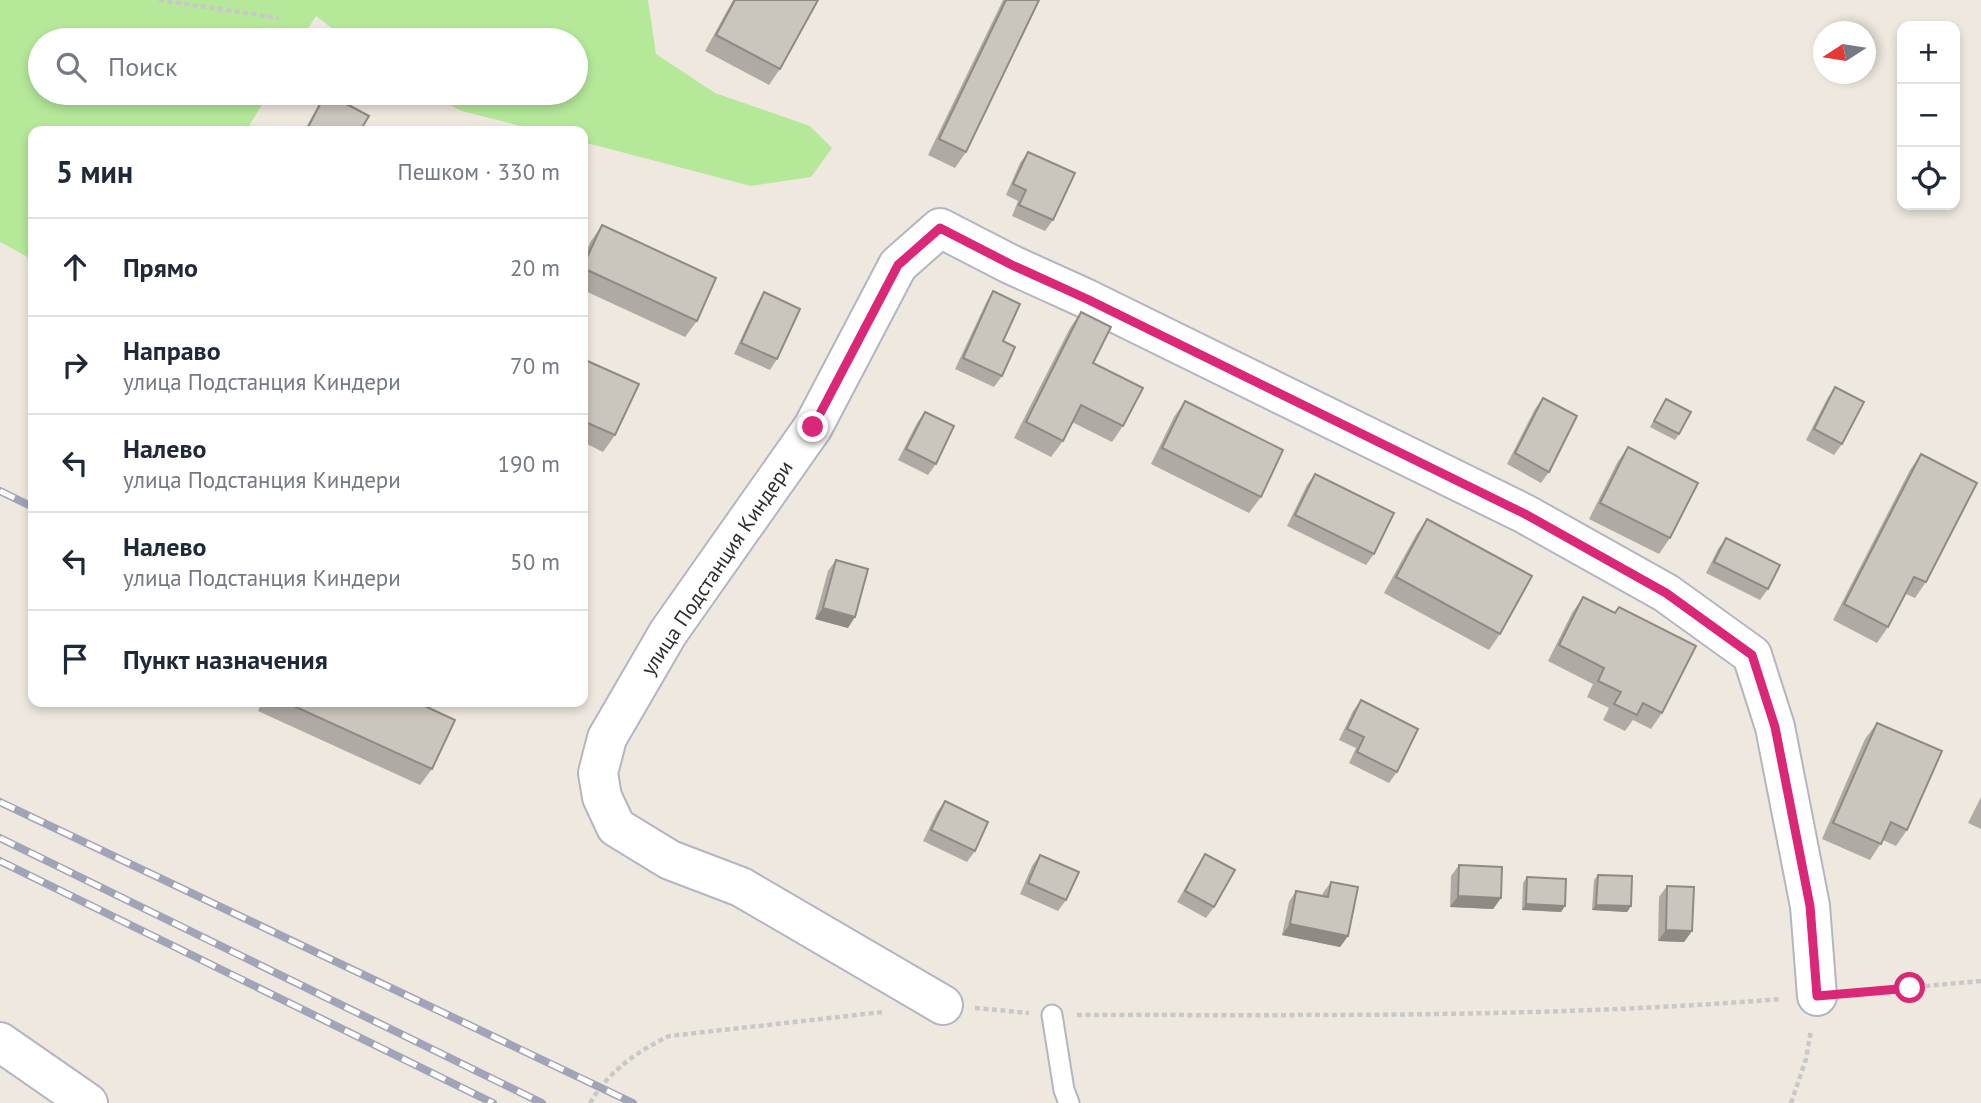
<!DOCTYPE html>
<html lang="ru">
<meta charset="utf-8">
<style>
:root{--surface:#fff;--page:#f2f2f3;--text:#1f2937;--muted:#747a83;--line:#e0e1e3}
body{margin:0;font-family:"PT Sans",sans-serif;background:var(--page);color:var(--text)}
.controls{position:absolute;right:21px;top:21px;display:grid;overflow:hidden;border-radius:14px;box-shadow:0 4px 10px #0003}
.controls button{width:63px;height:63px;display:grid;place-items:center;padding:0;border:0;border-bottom:2px solid var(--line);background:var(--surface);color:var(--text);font:35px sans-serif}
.compass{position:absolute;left:1813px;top:21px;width:63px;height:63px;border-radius:50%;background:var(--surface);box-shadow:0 4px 10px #0003;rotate:258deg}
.stop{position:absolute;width:21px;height:21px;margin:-16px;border:5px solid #db2777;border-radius:50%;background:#fff}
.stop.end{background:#db2777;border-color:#fff;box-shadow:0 2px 7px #0008}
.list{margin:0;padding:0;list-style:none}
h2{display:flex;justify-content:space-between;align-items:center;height:91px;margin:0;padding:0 28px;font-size:30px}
h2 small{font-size:23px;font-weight:400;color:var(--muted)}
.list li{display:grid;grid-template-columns:46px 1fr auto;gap:21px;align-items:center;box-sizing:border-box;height:98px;padding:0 28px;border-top:2px solid var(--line)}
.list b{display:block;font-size:26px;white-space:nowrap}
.list p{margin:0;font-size:23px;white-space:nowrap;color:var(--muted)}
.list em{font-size:23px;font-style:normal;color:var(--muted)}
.icon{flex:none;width:38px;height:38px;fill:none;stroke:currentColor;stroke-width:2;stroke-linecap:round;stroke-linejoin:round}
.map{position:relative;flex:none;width:1981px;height:1103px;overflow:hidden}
.search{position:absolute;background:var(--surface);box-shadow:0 4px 10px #0003;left:28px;top:28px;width:560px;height:77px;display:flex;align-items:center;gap:18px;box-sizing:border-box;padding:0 24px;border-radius:38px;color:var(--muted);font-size:26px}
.panel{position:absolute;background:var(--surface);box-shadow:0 4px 10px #0003;left:28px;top:126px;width:560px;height:581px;border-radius:14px}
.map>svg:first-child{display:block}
.green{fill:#b5e899}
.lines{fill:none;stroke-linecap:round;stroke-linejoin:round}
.lane-casing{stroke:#b3b5c1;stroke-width:23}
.street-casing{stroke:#b3b5c1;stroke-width:42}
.secondary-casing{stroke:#b3b5c1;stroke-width:42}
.path{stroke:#c8c8c8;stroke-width:4.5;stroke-dasharray:5 3.5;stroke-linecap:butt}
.lane{stroke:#fff;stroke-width:19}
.street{stroke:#fff;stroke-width:38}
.secondary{stroke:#fff;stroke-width:38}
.rail-casing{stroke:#a1a4b8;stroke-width:8}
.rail{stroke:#fff;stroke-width:5;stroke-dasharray:16;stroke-linecap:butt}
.wall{fill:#afaaa3}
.shaded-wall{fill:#8e8b84}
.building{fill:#cbc6bd;stroke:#8e8b84;stroke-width:2}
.route{stroke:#db2777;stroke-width:9}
.labels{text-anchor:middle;stroke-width:5;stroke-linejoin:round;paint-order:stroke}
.street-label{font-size:21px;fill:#2d2d2d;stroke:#fff}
</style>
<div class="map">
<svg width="1981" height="1103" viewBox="0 0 1981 1103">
<rect width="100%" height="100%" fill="#efe8df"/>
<!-- green -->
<path class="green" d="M0,0H648L656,54L715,93L810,126L832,148L811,177L751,186L583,142V131H540L462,111L426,93H576V40H347L316,16L301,40H40V93H269L246,131H33V260L0,242Z"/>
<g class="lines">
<!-- lane casing -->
<g class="lane-casing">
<path id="lane" d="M1052,1015L1064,1090L1069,1103"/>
</g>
<!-- street casing -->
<g class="street-casing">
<path id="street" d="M943,1005L741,887L670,860L616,827L602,797L598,773L607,738L668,633L813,427L898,265L940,228L1012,265L1087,299L1525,514L1666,593L1752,655L1775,727L1810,906L1817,996"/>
</g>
<!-- secondary casing -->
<g class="secondary-casing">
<path id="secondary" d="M0,1042L88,1103"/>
</g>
<!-- path -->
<g class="path">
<path d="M159,0L279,18"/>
<path d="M1849,993L1981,981"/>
<path d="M975,1008L1029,1013"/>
<path d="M1077,1015C1311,1015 1547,1018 1781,999"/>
<path d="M590,1103C609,1071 636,1052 669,1036L883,1012"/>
<path d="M1791,1103L1806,1059L1811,1030"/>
</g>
<!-- lane -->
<use href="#lane" class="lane"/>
<!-- street -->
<use href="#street" class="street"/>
<!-- secondary -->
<use href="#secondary" class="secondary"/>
<!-- rail casing -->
<g class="rail-casing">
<g id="rail">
<path d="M0,491L33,507"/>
<path d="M0,802L633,1103"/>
<path d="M0,838L542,1103"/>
<path d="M0,861L493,1103"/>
</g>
</g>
<!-- rail -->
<use href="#rail" class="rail"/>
</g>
<!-- wall -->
<g class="wall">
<path d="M733,0H818L780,69L769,85L705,51Z"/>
<path d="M1003,0H1039L966,152L955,168L928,155Z"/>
<path d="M326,93L360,131H304L319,104Z"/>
<path d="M1028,152L1053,220L1045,231L1012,216L1018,201L1006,195L1020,163Z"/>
<path d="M602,225L697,321L685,337L583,290V258L591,241Z"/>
<path d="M993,291L1003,341L1002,376L994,387L955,369L986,303Z"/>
<path d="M764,292L777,359L770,370L734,354L757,304Z"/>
<path d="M1081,312L1093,363L1123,426L1112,442L1072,422L1063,441L1051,457L1014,438L1070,328Z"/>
<path d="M583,359L615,435L603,452L583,442Z"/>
<path d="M1835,387L1842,444L1834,455L1806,440L1827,399Z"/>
<path d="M1543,398L1549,472L1541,483L1507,464L1535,409Z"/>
<path d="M1666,399L1679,434L1675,440L1650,427Z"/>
<path d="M1185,401L1261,497L1249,513L1151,464L1174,417Z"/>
<path d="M925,412L936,464L928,475L898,460L917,423Z"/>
<path d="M1628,447L1670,538L1659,554L1589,519L1617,463Z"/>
<path d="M1921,454L1926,582L1915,598L1906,594L1888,627L1877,643L1833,620L1910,470Z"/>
<path d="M1315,474L1374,554L1366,565L1287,526L1307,485Z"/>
<path d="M1427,519L1500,634L1489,650L1384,593L1416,535Z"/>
<path d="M1726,538L1768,589L1760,600L1706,573L1718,549Z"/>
<path d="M836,560L848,628L815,619L828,571Z"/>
<path d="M1583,597L1615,613L1619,607L1662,713L1651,729L1633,720L1625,731L1603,720L1609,708L1587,697L1593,684L1548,661L1572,613Z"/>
<path d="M1361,700L1397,772L1389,783L1349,763L1356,748L1339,740L1353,711Z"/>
<path d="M262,702H416L432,769L420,785L258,711Z"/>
<path d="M1877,723L1907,830L1896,846L1883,840L1870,860L1822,839L1865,739Z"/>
<path d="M1981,797V829L1968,823Z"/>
<path d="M945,801L975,851L967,862L923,841L937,812Z"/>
<path d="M1205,854L1214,907L1206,918L1177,902L1198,865Z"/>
<path d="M1040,855L1066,900L1058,911L1020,894L1032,866Z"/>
<path d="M1459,865L1501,898L1493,909L1450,907L1451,876Z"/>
<path d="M1598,875L1631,906L1627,912L1592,910L1594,880Z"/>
<path d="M1527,877L1565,906L1561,912L1522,910L1523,883Z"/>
<path d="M1331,882L1348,936L1340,947L1282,935L1289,902L1296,891L1322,896L1323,893Z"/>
<path d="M1667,886L1692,931L1684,942L1658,941L1659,897Z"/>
</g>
<!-- shaded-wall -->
<g class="shaded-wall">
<path d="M823,608L855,617L848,628L815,619Z"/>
<path d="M1458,896L1501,898L1493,909L1450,907Z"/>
<path d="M1526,904L1565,906L1561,912L1522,910Z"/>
<path d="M1596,905L1631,906L1627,912L1592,910Z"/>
<path d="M1290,924L1348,936L1340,947L1282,935Z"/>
<path d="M1666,930L1692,931L1684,942L1658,941Z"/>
</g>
<!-- building -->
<g class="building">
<path d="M735,0H818L780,69L716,35Z"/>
<path d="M1006,0H1039L966,152L939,139Z"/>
<path d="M326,93L369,116L360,131H306Z"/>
<path d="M1028,152L1075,173L1053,220L1019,205L1026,190L1013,184Z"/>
<path d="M602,225L716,278L697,321L583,268V266Z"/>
<path d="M993,291L1020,304L1003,341L1015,347L1002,376L963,358Z"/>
<path d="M764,292L800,309L777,359L741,343Z"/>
<path d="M1081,312L1111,327L1093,363L1143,388L1123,426L1081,405L1063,441L1026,422Z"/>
<path d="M583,359L639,384L615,435L583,421Z"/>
<path d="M1835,387L1864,402L1842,444L1814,429Z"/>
<path d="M1543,398L1577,416L1549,472L1515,453Z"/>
<path d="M1666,399L1691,412L1679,434L1654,421Z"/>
<path d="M1185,401L1283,450L1261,497L1162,448Z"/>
<path d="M925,412L954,426L936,464L906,449Z"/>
<path d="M1628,447L1698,483L1670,538L1600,503Z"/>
<path d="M1921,454L1977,483L1926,582L1914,577L1888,627L1844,604Z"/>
<path d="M1315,474L1394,513L1374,554L1295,515Z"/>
<path d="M1427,519L1532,576L1500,634L1396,577Z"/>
<path d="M1726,538L1780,565L1768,589L1714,562Z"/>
<path d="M836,560L868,569L855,617L823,608Z"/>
<path d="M1583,597L1615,613L1619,607L1696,646L1662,713L1643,703L1637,715L1614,704L1621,692L1598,681L1604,668L1559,645Z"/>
<path d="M1361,700L1418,729L1397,772L1357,752L1364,737L1347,729Z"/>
<path d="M285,702H416L455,720L432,769Z"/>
<path d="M1877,723L1942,751L1907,830L1891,822L1881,844L1833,823Z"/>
<path d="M945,801L988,822L975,851L931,830Z"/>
<path d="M1205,854L1235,870L1214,907L1185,891Z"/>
<path d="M1040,855L1079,872L1066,900L1028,883Z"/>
<path d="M1459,865L1502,867L1501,898L1458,896Z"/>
<path d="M1598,875L1632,876L1631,906L1596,905Z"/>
<path d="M1527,877L1566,879L1565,906L1526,904Z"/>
<path d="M1331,882L1358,887L1348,936L1290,924L1296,891L1328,897Z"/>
<path d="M1667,886L1694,887L1692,931L1666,930Z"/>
</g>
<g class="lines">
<!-- route -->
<path class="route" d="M813,427L898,265L940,228L1012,265L1087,299L1525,514L1666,593L1752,655L1775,727L1810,906L1817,996L1910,988"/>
</g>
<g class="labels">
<!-- street labels -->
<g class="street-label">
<text transform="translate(717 568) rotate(-56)" y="7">улица Подстанция Киндери</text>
</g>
</g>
</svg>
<div class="controls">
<button>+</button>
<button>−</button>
<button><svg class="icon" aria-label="locate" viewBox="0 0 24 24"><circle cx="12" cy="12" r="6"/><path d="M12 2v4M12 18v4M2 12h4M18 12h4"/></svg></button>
</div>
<svg class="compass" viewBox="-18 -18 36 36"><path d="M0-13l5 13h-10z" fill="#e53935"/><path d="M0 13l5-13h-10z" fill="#747a83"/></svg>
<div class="stop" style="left:1910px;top:988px"></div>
<div class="stop end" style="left:813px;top:427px"></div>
<div class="search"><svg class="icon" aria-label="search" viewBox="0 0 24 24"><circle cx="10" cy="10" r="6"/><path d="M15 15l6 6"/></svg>Поиск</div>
<section class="panel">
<h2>5 мин<small>Пешком · 330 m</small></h2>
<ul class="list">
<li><svg class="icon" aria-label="ahead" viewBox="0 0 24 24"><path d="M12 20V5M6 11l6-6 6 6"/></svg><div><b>Прямо</b></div><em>20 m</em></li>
<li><svg class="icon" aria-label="right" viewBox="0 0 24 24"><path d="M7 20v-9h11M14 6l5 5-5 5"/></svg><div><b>Направо</b><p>улица Подстанция Киндери</p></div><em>70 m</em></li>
<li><svg class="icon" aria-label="left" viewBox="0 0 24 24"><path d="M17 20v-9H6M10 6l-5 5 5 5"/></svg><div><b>Налево</b><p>улица Подстанция Киндери</p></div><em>190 m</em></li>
<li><svg class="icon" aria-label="left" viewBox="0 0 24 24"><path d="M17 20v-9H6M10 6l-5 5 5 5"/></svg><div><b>Налево</b><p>улица Подстанция Киндери</p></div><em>50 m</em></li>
<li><svg class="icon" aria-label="arrive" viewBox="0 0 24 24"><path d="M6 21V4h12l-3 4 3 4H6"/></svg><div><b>Пункт назначения</b></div></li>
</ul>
</section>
</div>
